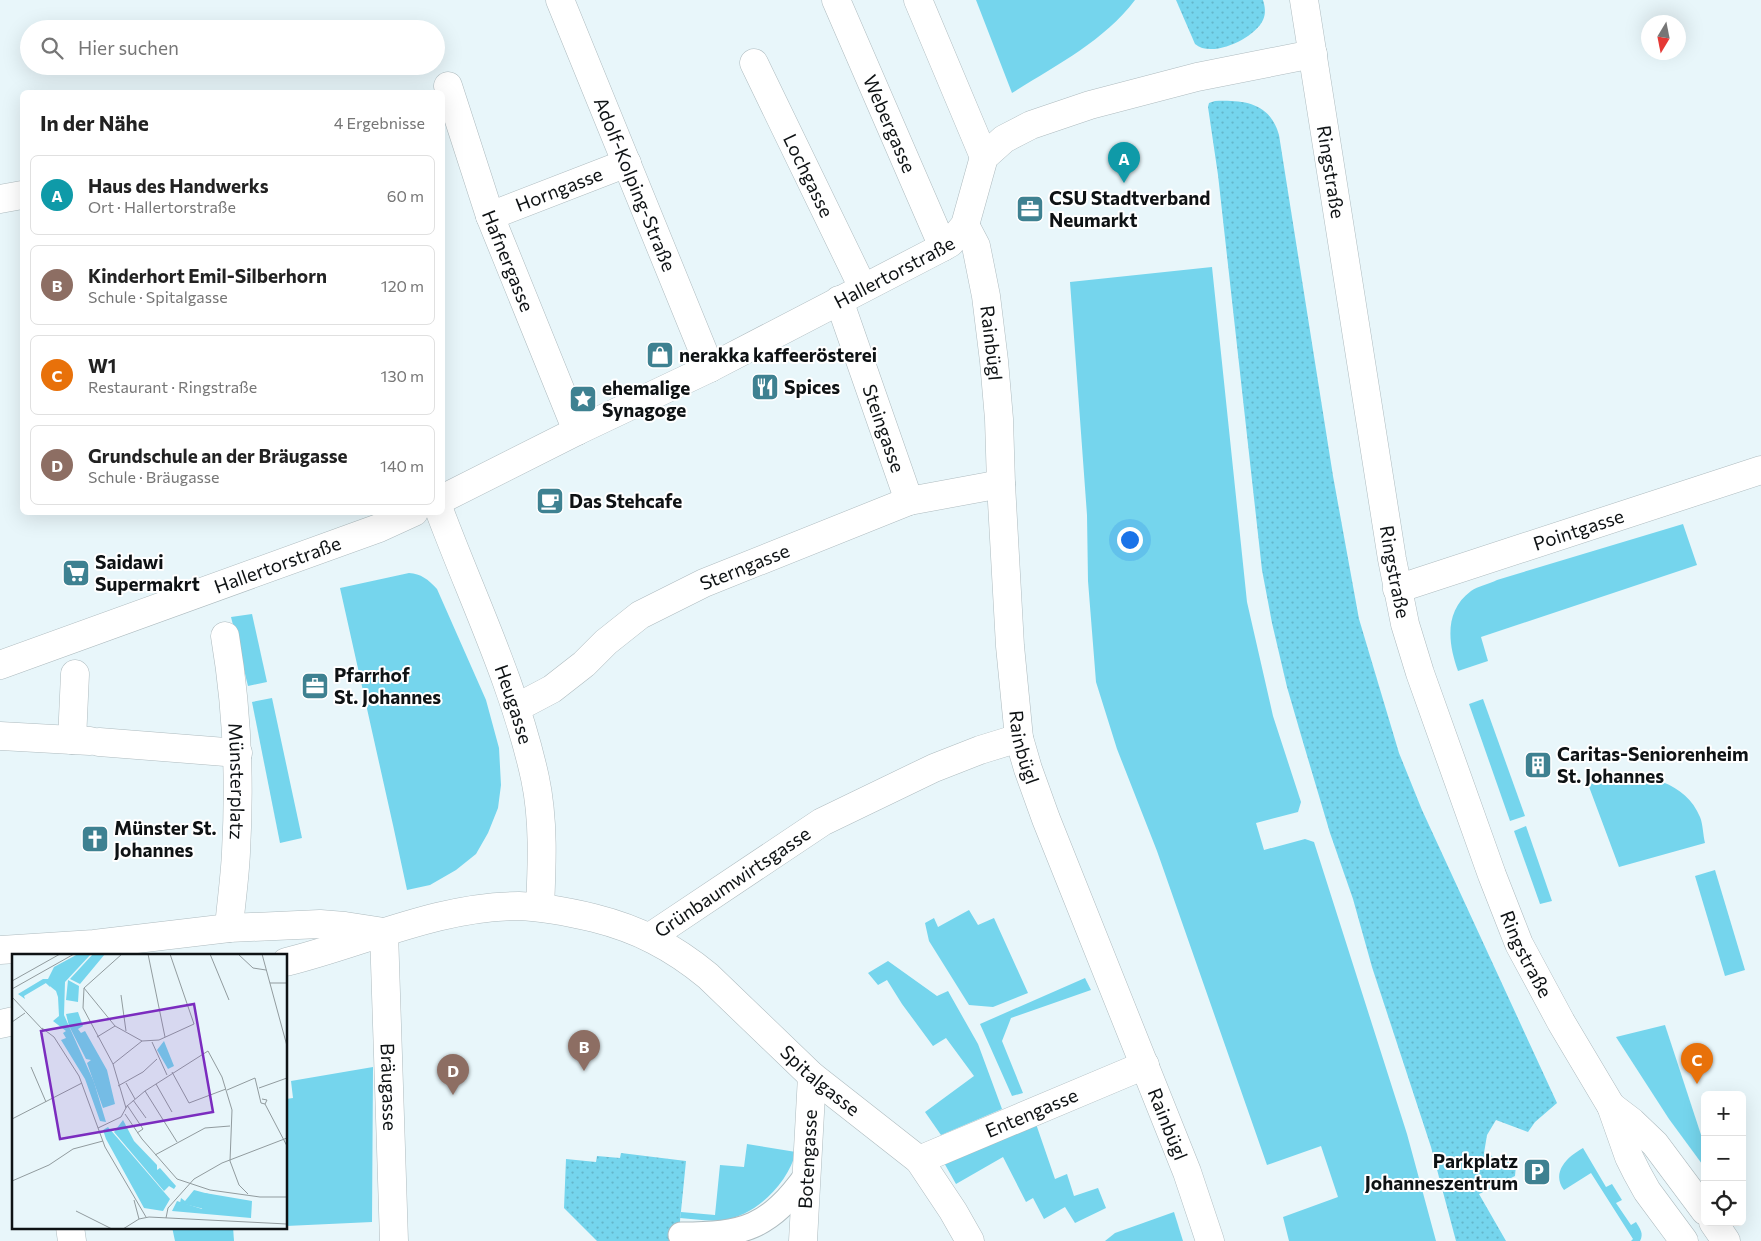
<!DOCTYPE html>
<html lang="de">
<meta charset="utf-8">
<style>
:root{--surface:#fff;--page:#f6f6f6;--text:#222;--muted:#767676;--line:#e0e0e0;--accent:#3e8191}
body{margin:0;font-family:Commissioner,sans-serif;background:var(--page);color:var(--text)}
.controls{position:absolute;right:15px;bottom:15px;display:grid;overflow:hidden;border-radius:8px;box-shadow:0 5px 20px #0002}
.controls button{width:45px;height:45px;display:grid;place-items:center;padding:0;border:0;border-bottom:1px solid var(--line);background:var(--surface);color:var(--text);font:25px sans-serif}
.compass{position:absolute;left:1641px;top:15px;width:45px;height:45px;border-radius:50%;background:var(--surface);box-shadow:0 5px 20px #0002;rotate:190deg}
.you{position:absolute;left:1129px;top:539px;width:18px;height:18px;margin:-12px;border:4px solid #fff;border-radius:50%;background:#1a73e8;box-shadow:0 0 0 8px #1a73e833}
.badge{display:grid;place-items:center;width:32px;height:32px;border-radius:50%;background:var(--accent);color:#fff;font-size:16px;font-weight:700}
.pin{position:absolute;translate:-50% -41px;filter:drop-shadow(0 1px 2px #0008)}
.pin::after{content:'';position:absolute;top:26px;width:18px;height:15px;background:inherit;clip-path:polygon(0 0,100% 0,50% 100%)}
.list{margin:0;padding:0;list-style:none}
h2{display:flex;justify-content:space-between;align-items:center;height:65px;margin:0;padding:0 20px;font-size:21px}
h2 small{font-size:16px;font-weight:400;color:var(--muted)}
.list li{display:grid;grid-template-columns:32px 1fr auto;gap:15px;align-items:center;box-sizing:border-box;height:80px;margin:0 10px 10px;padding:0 10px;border:1px solid var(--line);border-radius:8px}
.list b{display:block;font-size:19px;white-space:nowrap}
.list p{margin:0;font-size:16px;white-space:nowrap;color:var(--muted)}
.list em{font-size:16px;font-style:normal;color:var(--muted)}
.icon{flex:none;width:28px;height:28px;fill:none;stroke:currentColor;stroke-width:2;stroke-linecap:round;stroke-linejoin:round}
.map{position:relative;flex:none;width:1761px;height:1241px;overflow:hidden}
.search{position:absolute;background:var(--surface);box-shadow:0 5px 20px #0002;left:20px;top:20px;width:425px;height:55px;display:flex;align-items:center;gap:12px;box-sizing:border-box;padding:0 18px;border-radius:28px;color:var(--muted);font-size:19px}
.panel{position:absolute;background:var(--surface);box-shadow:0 5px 20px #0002;left:20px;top:90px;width:425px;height:425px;border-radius:8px}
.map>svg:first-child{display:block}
.green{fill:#75d5ed}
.park{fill:url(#park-dots)}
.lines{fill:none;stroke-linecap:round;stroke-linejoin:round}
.service-casing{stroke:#aebbbf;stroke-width:27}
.pedestrian-casing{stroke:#aebbbf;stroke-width:29}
.minor-casing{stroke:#aebbbf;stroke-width:29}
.service{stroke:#fff;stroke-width:25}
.pedestrian{stroke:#fff;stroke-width:28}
.minor{stroke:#fff;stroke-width:28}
.labels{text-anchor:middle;stroke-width:4;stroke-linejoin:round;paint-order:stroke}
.street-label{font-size:19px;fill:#0e1214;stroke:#fff}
.poi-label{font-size:19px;font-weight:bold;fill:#0e1214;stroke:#fff;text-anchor:start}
.inset-road{fill:none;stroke:#919b9e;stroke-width:1}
.view{fill:#7b2cbf;fill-opacity:0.15;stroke:#7b2cbf;stroke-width:2.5}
.inset-edge{fill:none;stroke:#0e1214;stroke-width:2.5}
</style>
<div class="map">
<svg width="1761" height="1241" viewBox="0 0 1761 1241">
<defs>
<pattern id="park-dots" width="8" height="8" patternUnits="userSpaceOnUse" patternTransform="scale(1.25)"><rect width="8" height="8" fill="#75d5ed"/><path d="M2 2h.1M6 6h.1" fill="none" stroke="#64b6ca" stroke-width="1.8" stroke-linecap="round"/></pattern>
</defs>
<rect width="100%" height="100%" fill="#e8f6fa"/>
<!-- green -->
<g class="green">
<path d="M976,0H1135C1103,42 1056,65 1012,93Z"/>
<path d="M1212,267L1247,602L1273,716L1301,802L1298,812L1256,823L1264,850L1305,839L1314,842L1407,1134L1436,1241H1289L1283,1217L1338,1197L1321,1146L1267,1165L1157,851L1117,749L1096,682L1088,581L1087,515L1070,282Z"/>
<path d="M1683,524L1697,565L1481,637L1488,661L1458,671C1448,643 1444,611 1471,591C1478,586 1489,584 1497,580Z"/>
<path d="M409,573C421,574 428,579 437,589L486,700L499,748L501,785L498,808L488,833L476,854L456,870L430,885L407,890L393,825L340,588Z"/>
<path d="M252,614L267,682L248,686L231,617Z"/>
<path d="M272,698L302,838L280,843L252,702Z"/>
<path d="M1483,699L1525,816L1510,821L1469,704Z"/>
<path d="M1612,772C1645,774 1686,782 1700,817C1703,824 1703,835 1705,843L1619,867L1585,776Z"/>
<path d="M1526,826L1552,901L1540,904L1514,831Z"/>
<path d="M1715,870L1745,970L1725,976L1695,876Z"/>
<path d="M969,910L978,925L994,918L1028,993L993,1007L969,1005L929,941L925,923L934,918L938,927Z"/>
<path d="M888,961L937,996L948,991L978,1044L1002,1109L941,1135L925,1112L974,1076L946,1038L933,1046L902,1004L887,980L878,985L868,973Z"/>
<path d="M1085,978L1091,990L1011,1018L1002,1041L1023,1093L1012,1096L980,1024Z"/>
<path d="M1665,1025L1705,1147V1168L1669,1119L1616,1037Z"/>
<path d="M373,1067L372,1222L286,1226V1099L293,1098L291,1081Z"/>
<path d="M1035,1121L1055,1179L1067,1174L1074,1196L1098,1188L1106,1208L1075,1223L1065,1207L1044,1219L1033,1198L1026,1202L1003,1157L956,1184L943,1161Z"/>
<path d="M747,1144L796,1152C788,1183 756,1216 723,1220C709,1222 694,1219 680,1218L681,1212L715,1215L720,1165L744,1167Z"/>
<path d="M1583,1148L1606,1187L1612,1184L1622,1200L1616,1203L1631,1225L1636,1222C1640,1229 1644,1233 1640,1241H1631L1633,1239L1591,1173L1564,1190C1551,1172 1567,1157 1583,1148Z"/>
<path d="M1174,1212L1183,1241H1105L1115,1233Z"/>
<path d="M172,1227H233L234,1241H175Z"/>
</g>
<!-- park -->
<g class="park">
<path d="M1176,0H1263C1265,7 1266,13 1263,20C1255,38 1212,59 1195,44Z"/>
<path d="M1215,101C1245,100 1270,103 1279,135L1333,476L1359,619L1399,753L1422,810L1557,1103L1535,1122L1528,1132L1496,1120L1487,1135L1484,1153L1516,1165L1515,1176L1479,1194L1506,1241H1456L1431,1147L1372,967L1353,899L1330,833L1303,742L1287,687L1272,623L1262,570L1218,175L1208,107L1209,103Z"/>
<path d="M621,1153L686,1161L678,1241H597L564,1208L566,1159L596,1162L597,1156L620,1158Z"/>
</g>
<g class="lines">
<!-- service casing -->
<g class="service-casing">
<path id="service" d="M681,1235C744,1235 769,1228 807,1175"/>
</g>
<!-- pedestrian casing -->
<g class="pedestrian-casing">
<g id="pedestrian">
<path id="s1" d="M225,636C237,707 240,780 236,852C235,877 231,903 229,928"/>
<path d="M0,736L90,741"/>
<path d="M72,740L75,674"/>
<path d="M99,742L238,753"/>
<path d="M0,950L94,944L229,928L320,924L345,926L384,932"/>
<path d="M0,1024L14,1021"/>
</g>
</g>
<!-- minor casing -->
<g class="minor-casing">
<g id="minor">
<path id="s2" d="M560,0L710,368"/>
<path id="s3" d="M836,0L943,247"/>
<path d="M918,0L984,157"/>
<path id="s4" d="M1304,0L1392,559L1405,624L1420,673L1492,875L1519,944L1561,1022L1611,1106L1629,1157L1637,1173L1647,1191L1684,1241"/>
<path id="s5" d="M754,63L863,288"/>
<path id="s6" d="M448,86L490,216L577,431"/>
<path d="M0,199L22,195"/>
<path id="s7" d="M490,216L627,163"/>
<path id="s8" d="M965,225L976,246L986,296L994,361L999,419L1001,484L1010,646L1019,738L1028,769L1046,819L1187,1172L1210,1241"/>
<path id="s9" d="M839,300L909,501"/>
<path id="s10" d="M442,499L577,431L710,368L943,247L950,243L965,225L984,157L1004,139L1031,125L1090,105L1197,77L1313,54"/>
<path id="s11" d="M440,512C473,600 515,686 535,778C544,820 542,865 540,907"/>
<path id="s12" d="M1397,589L1761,470"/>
<path id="s13" d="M0,665L379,528L414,512"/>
<path id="s14" d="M516,708L552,689L584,664L606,642L640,615L704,583L909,501L1001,484"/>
<path id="s15" d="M384,932L394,1241"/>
<path id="s16" d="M650,937L822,822L934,768L980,750L1019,738"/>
<path id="s17" d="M286,962C363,943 438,906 519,906C544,907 569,912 594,918C638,929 673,947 708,976L812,1076L919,1160L953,1211L970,1241"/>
<path d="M1611,1106L1632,1122L1655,1144L1705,1211"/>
<path id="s18" d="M919,1160L1145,1065"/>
<path d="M1713,1222L1726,1241"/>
<path d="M70,1227L72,1241"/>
<path id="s19" d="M803,1241L812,1076"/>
</g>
</g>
<!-- service -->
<use href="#service" class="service"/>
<!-- pedestrian -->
<use href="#pedestrian" class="pedestrian"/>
<!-- minor -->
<use href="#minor" class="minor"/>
</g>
<!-- icons -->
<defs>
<g id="office-square" transform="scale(1.4375)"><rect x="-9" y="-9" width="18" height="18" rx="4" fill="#3e8191" stroke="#fff"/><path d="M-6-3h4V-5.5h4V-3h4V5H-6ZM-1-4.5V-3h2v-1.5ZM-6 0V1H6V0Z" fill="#fff"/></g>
<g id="shop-square" transform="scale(1.4375)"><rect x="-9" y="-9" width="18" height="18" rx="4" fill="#3e8191" stroke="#fff"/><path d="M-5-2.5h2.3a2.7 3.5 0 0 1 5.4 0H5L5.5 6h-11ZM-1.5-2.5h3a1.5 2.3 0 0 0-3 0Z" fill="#fff"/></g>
<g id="restaurant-square" transform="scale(1.4375)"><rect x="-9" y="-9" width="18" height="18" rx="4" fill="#3e8191" stroke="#fff"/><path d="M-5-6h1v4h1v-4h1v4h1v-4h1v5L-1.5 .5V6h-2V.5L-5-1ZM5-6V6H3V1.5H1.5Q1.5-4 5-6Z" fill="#fff"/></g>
<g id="sight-square" transform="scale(1.4375)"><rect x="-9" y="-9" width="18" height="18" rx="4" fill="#3e8191" stroke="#fff"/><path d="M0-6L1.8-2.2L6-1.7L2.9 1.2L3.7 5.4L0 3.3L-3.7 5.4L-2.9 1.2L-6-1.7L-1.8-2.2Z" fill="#fff"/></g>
<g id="cafe-square" transform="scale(1.4375)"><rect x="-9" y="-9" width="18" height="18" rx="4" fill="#3e8191" stroke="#fff"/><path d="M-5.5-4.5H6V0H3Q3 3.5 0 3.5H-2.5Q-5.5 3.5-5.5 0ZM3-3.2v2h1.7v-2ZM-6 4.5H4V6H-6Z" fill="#fff"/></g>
<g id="supermarket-square" transform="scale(1.4375)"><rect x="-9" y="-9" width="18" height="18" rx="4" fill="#3e8191" stroke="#fff"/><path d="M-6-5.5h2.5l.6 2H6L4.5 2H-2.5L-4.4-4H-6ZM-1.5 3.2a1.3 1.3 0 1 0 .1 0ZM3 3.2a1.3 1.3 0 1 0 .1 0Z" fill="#fff"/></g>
<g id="building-square" transform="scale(1.4375)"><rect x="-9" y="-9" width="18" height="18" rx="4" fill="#3e8191" stroke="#fff"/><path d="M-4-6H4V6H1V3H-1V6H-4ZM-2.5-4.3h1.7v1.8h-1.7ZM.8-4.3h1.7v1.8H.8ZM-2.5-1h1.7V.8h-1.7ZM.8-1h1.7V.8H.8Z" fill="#fff"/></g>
<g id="church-square" transform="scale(1.4375)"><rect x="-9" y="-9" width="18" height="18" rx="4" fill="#3e8191" stroke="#fff"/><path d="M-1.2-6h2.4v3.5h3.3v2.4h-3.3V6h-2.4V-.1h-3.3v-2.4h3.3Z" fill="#fff"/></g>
<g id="parking-square" transform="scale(1.4375)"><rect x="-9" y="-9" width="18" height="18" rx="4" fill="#3e8191" stroke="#fff"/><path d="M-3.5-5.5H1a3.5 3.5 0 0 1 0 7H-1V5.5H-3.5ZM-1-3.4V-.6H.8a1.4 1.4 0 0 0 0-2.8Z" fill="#fff"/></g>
</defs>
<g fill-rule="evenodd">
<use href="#office-square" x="1030" y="209"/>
<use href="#shop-square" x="660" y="355"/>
<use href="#restaurant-square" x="765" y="387"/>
<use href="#sight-square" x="583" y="399"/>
<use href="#cafe-square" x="550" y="501"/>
<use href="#supermarket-square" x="76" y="573"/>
<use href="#office-square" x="315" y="686"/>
<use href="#building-square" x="1538" y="765"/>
<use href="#church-square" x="95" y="839"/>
<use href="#parking-square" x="1537" y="1172"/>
</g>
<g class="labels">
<!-- street labels -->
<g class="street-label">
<text dy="7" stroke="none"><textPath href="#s3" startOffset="135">Webergasse</textPath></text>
<text dy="7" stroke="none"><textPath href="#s4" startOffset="174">Ringstraße</textPath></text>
<text dy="7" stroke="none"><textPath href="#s5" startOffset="125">Lochgasse</textPath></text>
<text dy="7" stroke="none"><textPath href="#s2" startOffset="199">Adolf-Kolping-Straße</textPath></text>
<text dy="7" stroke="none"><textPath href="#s7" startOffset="74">Horngasse</textPath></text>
<text dy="7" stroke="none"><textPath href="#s6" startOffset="185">Hafnergasse</textPath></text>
<text dy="7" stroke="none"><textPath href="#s10" startOffset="506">Hallertorstraße</textPath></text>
<text dy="7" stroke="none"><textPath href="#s8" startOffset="122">Rainbügl</textPath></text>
<text dy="7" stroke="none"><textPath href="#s9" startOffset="136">Steingasse</textPath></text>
<text dy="7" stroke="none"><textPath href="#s12" startOffset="191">Pointgasse</textPath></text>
<text dy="7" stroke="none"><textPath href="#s13" startOffset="295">Hallertorstraße</textPath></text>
<text dy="7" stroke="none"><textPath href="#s14" startOffset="271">Sterngasse</textPath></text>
<text dy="7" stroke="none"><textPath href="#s4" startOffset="579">Ringstraße</textPath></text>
<text dy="7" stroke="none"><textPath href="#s11" startOffset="206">Heugasse</textPath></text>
<text dy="7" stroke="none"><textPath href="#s8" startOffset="528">Rainbügl</textPath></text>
<text dy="7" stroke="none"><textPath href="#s1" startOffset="146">Münsterplatz</textPath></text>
<text dy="7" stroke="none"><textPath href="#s16" startOffset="99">Grünbaumwirtsgasse</textPath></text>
<text dy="7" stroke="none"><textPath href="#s4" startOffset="984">Ringstraße</textPath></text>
<text dy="7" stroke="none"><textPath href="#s17" startOffset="599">Spitalgasse</textPath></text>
<text dy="7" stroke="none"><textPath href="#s15" startOffset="155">Bräugasse</textPath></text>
<text dy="7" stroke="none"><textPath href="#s18" startOffset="122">Entengasse</textPath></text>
<text dy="7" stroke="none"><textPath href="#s8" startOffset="932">Rainbügl</textPath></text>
<text dy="7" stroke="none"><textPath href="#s19" startOffset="82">Botengasse</textPath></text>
</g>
<!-- poi labels -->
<g class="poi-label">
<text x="1049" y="205">CSU Stadtverband<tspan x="1049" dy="22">Neumarkt</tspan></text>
<text x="679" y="362">nerakka kaffeerösterei</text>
<text x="784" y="394">Spices</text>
<text x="602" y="395">ehemalige<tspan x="602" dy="22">Synagoge</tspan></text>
<text x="569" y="508">Das Stehcafe</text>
<text x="95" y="569">Saidawi<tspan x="95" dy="22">Supermakrt</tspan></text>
<text x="334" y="682">Pfarrhof<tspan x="334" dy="22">St. Johannes</tspan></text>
<text x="1557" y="761">Caritas-Seniorenheim<tspan x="1557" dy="22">St. Johannes</tspan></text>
<text x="114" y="835">Münster St.<tspan x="114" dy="22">Johannes</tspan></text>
<text x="1518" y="1168" text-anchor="end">Parkplatz<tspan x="1518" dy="22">Johanneszentrum</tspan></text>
</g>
</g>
<!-- overview -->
<g transform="translate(12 954)">
<rect width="275" height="275" fill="#e8f6fa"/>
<path d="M81,0H93L68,30L58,25ZM31,25H37L38,33L34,29L12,42L13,45L6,40ZM56,26L67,32L66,48L54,46ZM66,58L71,72L66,75L69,79L73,77L95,116L103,150L91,154L75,109L79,106L74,105L57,72L54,60ZM152,87L162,112L156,115L145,96ZM111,166L122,187L145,211V216L148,214L164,232L162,235L157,232L152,237L102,178ZM182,236L219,246L238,247L192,255L168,249L169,244L173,247Z" fill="#75d5ed"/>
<path d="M66,0H79L53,28L52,61L82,128L94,168L88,167L73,125L49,86L54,84L51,79L54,77L41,67L47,62L46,43L44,37L34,29L42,13ZM96,173L158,245L151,257L132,254L94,185L91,176ZM193,239L240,247L239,264L160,257L165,247L190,255Z" fill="#75d5ed"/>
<path class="inset-road" d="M110,0L72,34L71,54L101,110L114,154M136,0L153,83M198,0L217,46M226,0L241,14L254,16M250,0L275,92M0,27L48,0M258,29H275M72,34L103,72L130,87L147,86L182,70L158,0M0,35L62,0M109,41L114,77M0,43L31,76M0,68L13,59M30,74L42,83L67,122L93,193L134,263M85,83L103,72M140,88L155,121M101,110L130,87M19,113L34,148M160,118L177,149L214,135M114,129L123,145M144,130L160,158M106,132L131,118L145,105M247,134L275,124M215,136L243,124L249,149L253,150M133,137L165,188M250,145L255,146L253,150L275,192M121,146L134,164M115,151L131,175L125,179M113,160L130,185L165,225L198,236L248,243H275M0,165L70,129M86,174L109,163L115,152L133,137L196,97L210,123L220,156L218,207L227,231L236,240M143,201L193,174L218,172M0,227L37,211L61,195L91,187M122,246L127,265M64,257L100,275M154,264L156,254L182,225L210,209L275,184M111,275L127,265L137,263L275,270"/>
<path class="view" d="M182,50L201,158L48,185L29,77Z"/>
<rect width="275" height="275" class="inset-edge"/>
</g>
</svg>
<div class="controls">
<button>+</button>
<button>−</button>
<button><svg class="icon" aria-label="locate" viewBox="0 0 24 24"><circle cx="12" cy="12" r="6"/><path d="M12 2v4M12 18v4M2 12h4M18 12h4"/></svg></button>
</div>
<svg class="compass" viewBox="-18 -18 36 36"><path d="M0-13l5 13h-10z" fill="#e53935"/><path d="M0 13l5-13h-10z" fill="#767676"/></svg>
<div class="you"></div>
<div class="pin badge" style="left:1124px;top:183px;background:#0f9aa8">A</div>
<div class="pin badge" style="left:584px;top:1071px;background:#8d6e63">B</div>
<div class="pin badge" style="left:1697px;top:1084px;background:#e8710a">C</div>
<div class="pin badge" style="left:453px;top:1095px;background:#8d6e63">D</div>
<div class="search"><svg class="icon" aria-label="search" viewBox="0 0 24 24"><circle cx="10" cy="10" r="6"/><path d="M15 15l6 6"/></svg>Hier suchen</div>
<section class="panel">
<h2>In der Nähe<small>4 Ergebnisse</small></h2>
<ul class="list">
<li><span class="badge" style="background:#0f9aa8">A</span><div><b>Haus des Handwerks</b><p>Ort · Hallertorstraße</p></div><em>60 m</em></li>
<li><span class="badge" style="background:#8d6e63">B</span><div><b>Kinderhort Emil-Silberhorn</b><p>Schule · Spitalgasse</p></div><em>120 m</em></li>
<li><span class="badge" style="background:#e8710a">C</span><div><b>W1</b><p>Restaurant · Ringstraße</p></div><em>130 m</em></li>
<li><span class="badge" style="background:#8d6e63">D</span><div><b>Grundschule an der Bräugasse</b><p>Schule · Bräugasse</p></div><em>140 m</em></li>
</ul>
</section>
</div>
